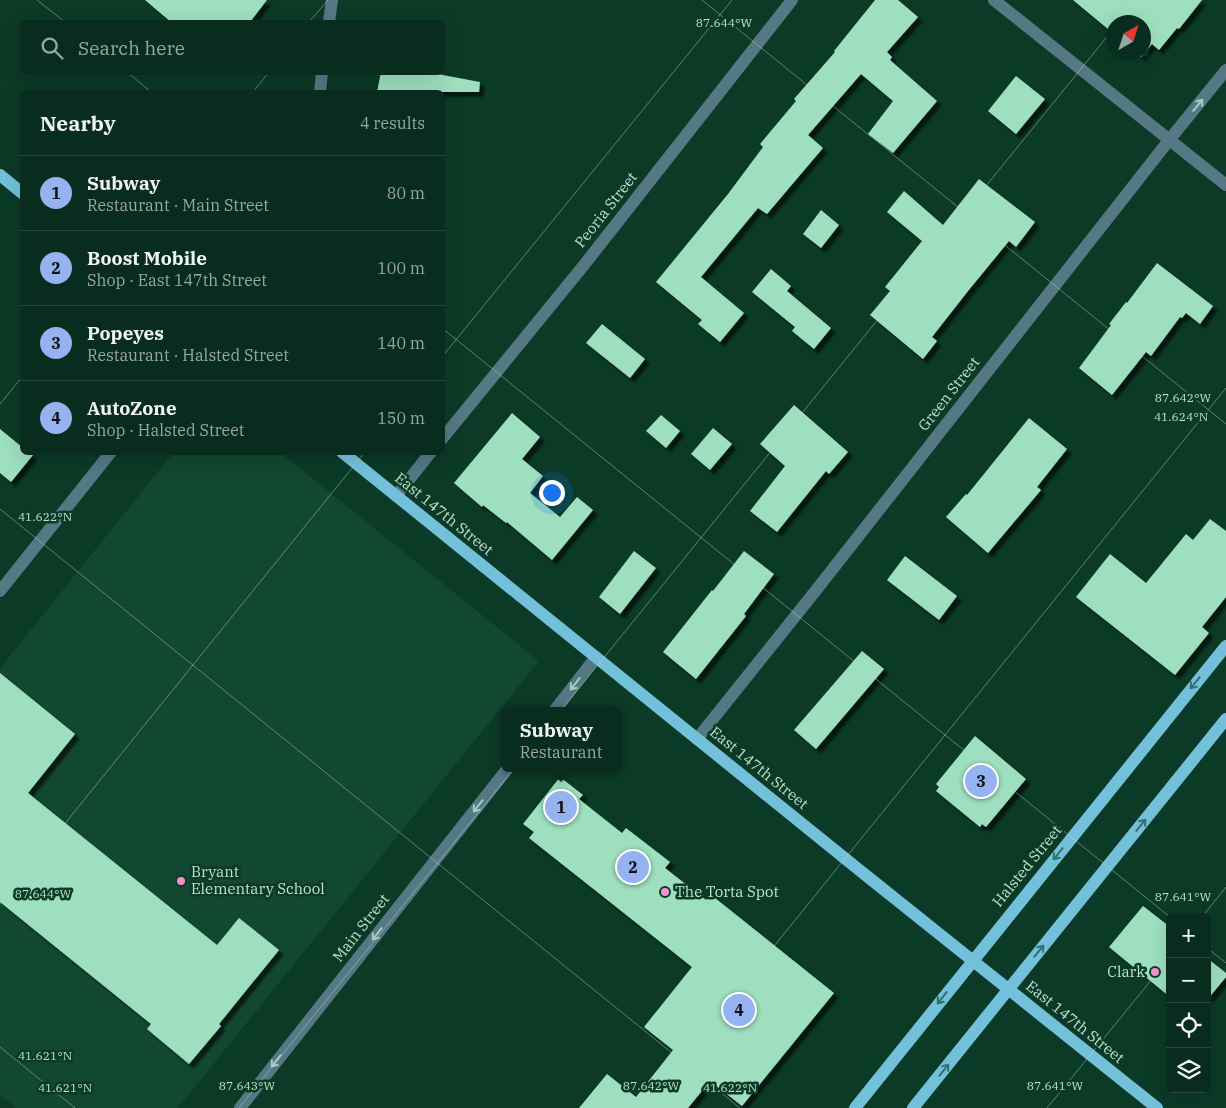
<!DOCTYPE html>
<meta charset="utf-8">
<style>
:root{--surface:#082c1d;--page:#113426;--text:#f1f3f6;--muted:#98a7a4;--line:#29483b;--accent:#95b2f1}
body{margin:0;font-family:"IBM Plex Serif",serif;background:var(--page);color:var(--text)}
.controls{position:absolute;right:15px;bottom:15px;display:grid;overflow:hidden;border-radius:8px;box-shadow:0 5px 20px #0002}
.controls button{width:45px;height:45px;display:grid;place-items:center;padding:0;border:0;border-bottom:1px solid var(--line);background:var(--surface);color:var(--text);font:25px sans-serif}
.compass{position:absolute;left:1106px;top:15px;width:45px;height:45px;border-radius:50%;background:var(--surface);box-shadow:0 5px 20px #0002;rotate:39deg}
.you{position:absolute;left:551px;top:492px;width:18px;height:18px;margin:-12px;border:4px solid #fff;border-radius:50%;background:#1a73e8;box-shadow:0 0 0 8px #1a73e833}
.badge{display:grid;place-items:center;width:32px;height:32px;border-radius:50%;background:var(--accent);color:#111;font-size:16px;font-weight:700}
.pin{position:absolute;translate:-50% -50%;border:2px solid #fff;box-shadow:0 1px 5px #0006}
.popup{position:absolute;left:501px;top:707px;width:120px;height:65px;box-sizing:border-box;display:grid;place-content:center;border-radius:8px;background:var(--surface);filter:drop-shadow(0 1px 4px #0005);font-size:16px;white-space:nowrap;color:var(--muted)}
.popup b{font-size:19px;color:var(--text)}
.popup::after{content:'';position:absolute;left:50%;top:100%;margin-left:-10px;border:10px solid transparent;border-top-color:var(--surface)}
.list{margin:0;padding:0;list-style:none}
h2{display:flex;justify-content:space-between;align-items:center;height:65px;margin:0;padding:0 20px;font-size:21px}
h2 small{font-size:16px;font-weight:400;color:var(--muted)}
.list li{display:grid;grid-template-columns:32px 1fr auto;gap:15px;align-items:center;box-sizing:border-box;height:75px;padding:0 20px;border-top:1px solid var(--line)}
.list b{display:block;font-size:19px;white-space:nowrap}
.list p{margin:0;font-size:16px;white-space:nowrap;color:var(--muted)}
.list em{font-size:16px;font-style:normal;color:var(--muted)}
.icon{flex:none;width:28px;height:28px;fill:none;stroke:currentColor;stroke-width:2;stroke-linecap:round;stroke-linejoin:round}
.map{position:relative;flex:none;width:1226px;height:1108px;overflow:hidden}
.search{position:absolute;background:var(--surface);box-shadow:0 5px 20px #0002;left:20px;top:20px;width:425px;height:55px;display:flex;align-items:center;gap:12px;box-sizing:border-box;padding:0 18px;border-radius:8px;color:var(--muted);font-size:19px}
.panel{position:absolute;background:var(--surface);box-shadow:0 5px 20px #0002;left:20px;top:90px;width:425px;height:365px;border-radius:8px}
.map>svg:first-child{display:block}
.built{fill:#124732}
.building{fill:#9ddfbe;filter:url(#shadow)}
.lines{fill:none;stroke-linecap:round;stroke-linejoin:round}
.minor{stroke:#557885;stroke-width:12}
.major{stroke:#73c0da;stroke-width:12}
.oneway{stroke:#a6ccbf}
.oneway2{stroke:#35706f}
.ticks{fill:none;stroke:#bae1cd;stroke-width:1;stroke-opacity:0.45}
.poi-dot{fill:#f590d1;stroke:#0b3a27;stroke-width:2}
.labels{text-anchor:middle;stroke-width:5;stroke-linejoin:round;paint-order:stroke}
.street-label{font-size:15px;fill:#bae1cd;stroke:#0b3a27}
.poi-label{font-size:15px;fill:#bae1cd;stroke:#0b3a27;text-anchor:start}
.ticks-label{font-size:12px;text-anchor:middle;fill:#bae1cd;stroke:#0b3a27;stroke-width:5;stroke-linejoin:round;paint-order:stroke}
</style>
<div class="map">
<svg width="1226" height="1108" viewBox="0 0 1226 1108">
<defs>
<filter id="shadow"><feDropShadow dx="4.5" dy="4.5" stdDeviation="1" flood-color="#0009"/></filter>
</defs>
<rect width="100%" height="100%" fill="#0b3a27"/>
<!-- built -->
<path class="built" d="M174,452L281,453L539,661L178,1108H16L0,1095V668Z"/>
<!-- building -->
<g class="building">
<path d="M145,0H267L250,22H171Z"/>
<path d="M875,0H898L918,17L887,52L892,57L890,60L937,101L893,153L868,134L893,101L861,74L808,135L823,148L767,214L758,208L701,277L744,313L720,342L698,324L702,320L656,282L728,194L763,147L760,144L796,101L794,99L835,52L834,51Z"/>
<path d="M1073,0H1202L1179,29L1177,28L1159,50L1152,44L1141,57L1136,52H1144V22H1114V34Z"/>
<path d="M381,72H427L480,82L479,92H377Z"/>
<path d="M1016,76L1045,99L1016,134L988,111Z"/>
<path d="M979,179L1035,222L1016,247L1009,241L968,291L932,337L937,341L923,359L870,315L890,291L885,287L922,241L887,212L904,191L943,225Z"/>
<path d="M821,210L839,225L821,248L803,234Z"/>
<path d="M1157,263L1213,306L1200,324L1186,313L1182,318L1180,317L1151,356L1146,352L1112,395L1079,368L1111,325L1109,324L1126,302L1127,303Z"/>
<path d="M771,269L791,286L787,291L831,328L814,349L792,331L795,327L752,292Z"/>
<path d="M602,324L645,359L630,378L586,343Z"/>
<path d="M794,405L848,452L829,474L826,471L777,532L750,511L785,466L760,444Z"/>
<path d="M512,413L540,437L522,459L543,476L530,493L560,517L577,497L593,510L552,560L507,522L506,523L483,505L482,507L454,483Z"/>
<path d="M661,415L680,431L666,448L646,431Z"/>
<path d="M1029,418L1067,449L1037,487L1041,490L988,553L946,517L966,494L967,495Z"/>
<path d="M713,428L732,444L710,470L691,454Z"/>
<path d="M0,429L22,447V452H29L33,455L11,482L0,473Z"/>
<path d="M1210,519L1226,531V597L1202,627L1209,633L1175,675L1076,597L1110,554L1146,583L1186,534L1193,540Z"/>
<path d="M634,551L656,568L620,614L599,597Z"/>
<path d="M744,551L774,574L744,614L746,616L696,679L663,652L712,590L713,591Z"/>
<path d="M905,556L957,596L939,620L887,580Z"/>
<path d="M862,651L884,669L816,749L794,730Z"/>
<path d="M0,673L75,734L28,793L217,945L239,918L279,950L219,1024L221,1026L189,1064L147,1029L151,1024L0,902Z"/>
<path d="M975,736L1026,779L986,827L982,824L980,827L936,791L939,787L936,784Z"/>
<path d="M560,777L583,795L579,799L622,833L626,828L670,862L665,868L706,900L710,894L834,993L742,1106L710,1081L688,1108H579L607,1074L636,1097L673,1050L644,1027L692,967L529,838L534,832L523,824Z"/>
<path d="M1143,906L1170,927V997L1109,947Z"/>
<path d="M1207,958L1226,973V977L1207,1000Z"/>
</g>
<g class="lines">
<!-- minor -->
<g class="minor">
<path d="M994,0L1226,185"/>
<path d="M329,22L332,0"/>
<path d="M320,92L322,72"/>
<path d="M442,439L584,265L792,0"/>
<path d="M396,496L431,452"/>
<path d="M0,591L111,452"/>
<path d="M554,711L596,657"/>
<path d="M697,739L817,589L1170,139L1226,70"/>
<path d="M240,1108L508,768"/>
</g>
<!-- major -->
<g class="major">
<path d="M0,175L22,193"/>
<path d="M342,452L863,873L1157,1108"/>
<path d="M855,1108L1226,646"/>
<path d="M913,1108C1017,978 1122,849 1226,719"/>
</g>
</g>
<!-- one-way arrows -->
<defs><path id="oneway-shaft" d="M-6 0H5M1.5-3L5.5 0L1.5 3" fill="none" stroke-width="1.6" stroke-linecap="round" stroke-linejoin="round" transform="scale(1.25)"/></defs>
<g class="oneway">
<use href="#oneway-shaft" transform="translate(1198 105) rotate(-51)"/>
<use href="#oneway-shaft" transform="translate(575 684) rotate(128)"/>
<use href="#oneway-shaft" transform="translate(478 806) rotate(128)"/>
<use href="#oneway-shaft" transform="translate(377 934) rotate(128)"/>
<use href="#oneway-shaft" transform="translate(276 1061) rotate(128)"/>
</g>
<g class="oneway2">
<use href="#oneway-shaft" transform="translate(1195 683) rotate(129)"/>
<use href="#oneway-shaft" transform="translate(1141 825) rotate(-51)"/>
<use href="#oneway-shaft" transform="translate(1058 854) rotate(129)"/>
<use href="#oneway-shaft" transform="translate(1039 951) rotate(-51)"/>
<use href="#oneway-shaft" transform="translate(942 998) rotate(128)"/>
<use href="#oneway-shaft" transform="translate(944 1070) rotate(-51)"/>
</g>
<!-- ticks -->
<path class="ticks" d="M37,0L65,22M702,0L1226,424M309,22L328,0M1118,22L1136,0M127,72L151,92M253,92L269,72M442,328L1170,917M442,357L732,0M0,404L22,377M0,509L740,1108M0,904L365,452M1202,917L1226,887M1207,948L1226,963M0,1047L75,1108M239,1108L1114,28M643,1108L1226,388M1047,1108L1170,957"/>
<!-- markers -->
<g class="poi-dot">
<circle cx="181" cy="881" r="5"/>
<circle cx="665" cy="892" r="5"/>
<circle cx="1155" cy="972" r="5"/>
</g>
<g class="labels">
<!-- street labels -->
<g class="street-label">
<text transform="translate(606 210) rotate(-52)" y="5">Peoria Street</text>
<text transform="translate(949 394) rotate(-52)" y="5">Green Street</text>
<text transform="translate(444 514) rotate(39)" y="5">East 147th Street</text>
<text transform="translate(759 768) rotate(39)" y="5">East 147th Street</text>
<text transform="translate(1027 866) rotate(-51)" y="5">Halsted Street</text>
<text transform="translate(361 928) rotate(-52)" y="5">Main Street</text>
<text transform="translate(1075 1022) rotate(39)" y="5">East 147th Street</text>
</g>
<!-- poi labels -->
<g class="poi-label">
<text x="191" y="877">Bryant<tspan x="191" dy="17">Elementary School</tspan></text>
<text x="675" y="897">The Torta Spot</text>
<text x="1145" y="977" text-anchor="end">Clark</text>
</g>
</g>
<g class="ticks-label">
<text x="724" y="27">87.644°W</text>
<text x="1183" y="402">87.642°W</text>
<text x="1181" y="421">41.624°N</text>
<text x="45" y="521">41.622°N</text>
<text x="43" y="898">87.644°W</text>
<text x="1183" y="901">87.641°W</text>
<text x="45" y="1060">41.621°N</text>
<text x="247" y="1090">87.643°W</text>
<text x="651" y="1090">87.642°W</text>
<text x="1055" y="1090">87.641°W</text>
<text x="65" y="1092">41.621°N</text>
<text x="730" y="1092">41.622°N</text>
</g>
</svg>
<div class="controls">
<button>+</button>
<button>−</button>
<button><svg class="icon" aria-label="locate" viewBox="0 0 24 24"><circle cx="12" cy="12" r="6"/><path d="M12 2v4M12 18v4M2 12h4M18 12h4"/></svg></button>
<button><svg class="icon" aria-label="layers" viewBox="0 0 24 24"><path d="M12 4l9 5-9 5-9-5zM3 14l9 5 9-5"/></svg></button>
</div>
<svg class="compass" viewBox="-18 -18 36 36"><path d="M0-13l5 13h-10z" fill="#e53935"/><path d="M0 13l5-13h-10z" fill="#98a7a4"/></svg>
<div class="you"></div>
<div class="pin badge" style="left:561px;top:807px">1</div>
<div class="popup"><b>Subway</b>Restaurant</div>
<div class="pin badge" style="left:633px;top:867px">2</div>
<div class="pin badge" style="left:981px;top:781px">3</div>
<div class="pin badge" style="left:739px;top:1010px">4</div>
<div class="search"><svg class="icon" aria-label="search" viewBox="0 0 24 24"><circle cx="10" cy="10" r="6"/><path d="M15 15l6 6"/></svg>Search here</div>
<section class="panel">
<h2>Nearby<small>4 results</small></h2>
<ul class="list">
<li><span class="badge">1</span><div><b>Subway</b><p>Restaurant · Main Street</p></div><em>80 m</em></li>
<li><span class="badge">2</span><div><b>Boost Mobile</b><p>Shop · East 147th Street</p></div><em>100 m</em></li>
<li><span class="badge">3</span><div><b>Popeyes</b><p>Restaurant · Halsted Street</p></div><em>140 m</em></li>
<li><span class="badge">4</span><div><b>AutoZone</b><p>Shop · Halsted Street</p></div><em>150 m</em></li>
</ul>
</section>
</div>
